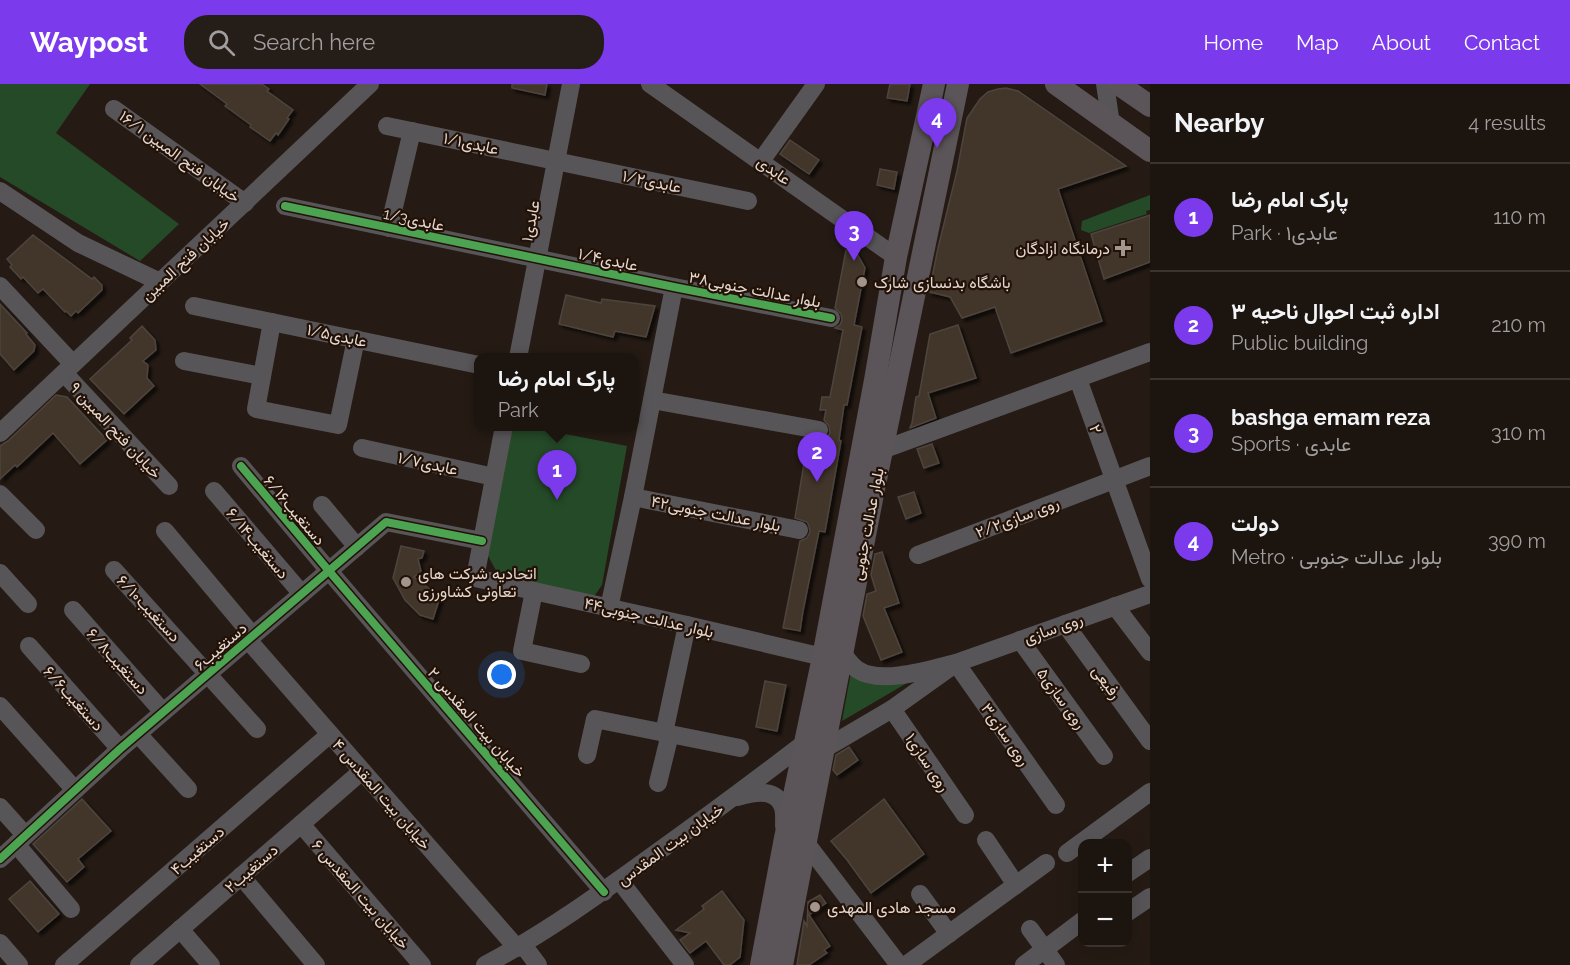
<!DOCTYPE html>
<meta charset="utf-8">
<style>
:root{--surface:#1c140f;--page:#251d18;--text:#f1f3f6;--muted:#a09e9e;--line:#3a332f;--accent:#7c3aed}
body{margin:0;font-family:Raleway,Vazirmatn,sans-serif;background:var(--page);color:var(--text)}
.controls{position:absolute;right:18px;bottom:18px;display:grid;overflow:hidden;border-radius:12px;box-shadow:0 6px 24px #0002}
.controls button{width:54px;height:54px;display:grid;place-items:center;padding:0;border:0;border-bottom:2px solid var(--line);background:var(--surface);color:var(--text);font:30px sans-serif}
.you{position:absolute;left:502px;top:591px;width:21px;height:21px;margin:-15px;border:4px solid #fff;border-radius:50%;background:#1a73e8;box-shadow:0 0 0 9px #1a73e833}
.badge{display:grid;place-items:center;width:39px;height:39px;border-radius:50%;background:var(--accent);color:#fff;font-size:20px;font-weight:700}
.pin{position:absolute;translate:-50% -50px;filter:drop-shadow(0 2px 3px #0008)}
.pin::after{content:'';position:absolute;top:32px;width:21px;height:18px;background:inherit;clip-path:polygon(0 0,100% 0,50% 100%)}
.popup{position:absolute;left:474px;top:269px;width:165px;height:78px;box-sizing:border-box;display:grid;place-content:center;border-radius:12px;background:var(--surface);filter:drop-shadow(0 2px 4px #0005);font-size:20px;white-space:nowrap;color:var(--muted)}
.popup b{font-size:22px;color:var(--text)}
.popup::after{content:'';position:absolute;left:50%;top:100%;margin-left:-12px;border:12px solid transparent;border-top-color:var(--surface)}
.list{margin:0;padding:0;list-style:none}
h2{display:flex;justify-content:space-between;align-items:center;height:78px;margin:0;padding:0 24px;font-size:26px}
h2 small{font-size:20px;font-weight:400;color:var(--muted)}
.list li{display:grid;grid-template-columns:39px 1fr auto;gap:18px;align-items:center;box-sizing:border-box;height:108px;padding:0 24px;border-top:2px solid var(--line)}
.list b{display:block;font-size:22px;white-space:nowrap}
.list p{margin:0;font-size:20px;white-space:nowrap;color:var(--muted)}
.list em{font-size:20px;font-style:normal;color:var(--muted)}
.icon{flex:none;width:33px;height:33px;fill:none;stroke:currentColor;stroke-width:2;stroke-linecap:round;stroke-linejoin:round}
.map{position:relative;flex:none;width:1150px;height:881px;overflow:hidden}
header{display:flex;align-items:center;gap:36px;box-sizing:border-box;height:84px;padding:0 30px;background:var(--accent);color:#fff}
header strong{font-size:28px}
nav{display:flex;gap:33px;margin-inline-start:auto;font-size:21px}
.search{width:420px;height:54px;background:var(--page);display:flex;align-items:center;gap:15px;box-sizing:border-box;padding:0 21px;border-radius:24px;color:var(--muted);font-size:22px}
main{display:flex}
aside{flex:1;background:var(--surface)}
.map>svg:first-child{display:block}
.green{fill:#254a28}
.building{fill:#43362a;stroke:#4d443e;stroke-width:1.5;filter:url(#shadow)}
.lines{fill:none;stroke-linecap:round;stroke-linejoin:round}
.minor{stroke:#585559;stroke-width:18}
.major{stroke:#5b5458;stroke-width:22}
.cycleway-casing{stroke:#221106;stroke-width:11}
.cycleway{stroke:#4ca352;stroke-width:8}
.poi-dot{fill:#a1958e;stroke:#221106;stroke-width:2}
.labels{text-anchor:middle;stroke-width:4.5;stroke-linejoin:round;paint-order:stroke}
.street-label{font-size:16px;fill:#e4d7cf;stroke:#221106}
.poi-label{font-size:16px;fill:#e4d7cf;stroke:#221106;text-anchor:start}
</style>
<header>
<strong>Waypost</strong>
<div class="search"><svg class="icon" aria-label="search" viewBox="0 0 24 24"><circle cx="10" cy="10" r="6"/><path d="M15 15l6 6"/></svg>Search here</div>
<nav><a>Home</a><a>Map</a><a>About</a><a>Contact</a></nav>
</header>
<main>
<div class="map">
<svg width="1150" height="881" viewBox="0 0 1150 881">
<defs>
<filter id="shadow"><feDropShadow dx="3.5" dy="3.5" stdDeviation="1.5" flood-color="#0009"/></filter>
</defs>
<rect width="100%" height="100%" fill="#251b14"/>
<!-- green -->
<g class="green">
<path d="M0,0H90L56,49L179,140L140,177L0,93Z"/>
<path d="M1150,111V126L1146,127L1147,130L1089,149L1081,146L1082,137Z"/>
<path d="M512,343H529L627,362L602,501L593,514L499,492L487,470Z"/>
<path d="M851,588L919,592L842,637Z"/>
</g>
<!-- building -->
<g class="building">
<path d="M200,0H262L269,5L267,7L293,26L287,34L289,35L278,51L276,49L270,57L250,43L251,41L225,22L227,20Z"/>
<path d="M512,0H547L545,11L512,4Z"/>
<path d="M890,0H910L907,17L887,14Z"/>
<path d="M1006,4L1018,7L1126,82L1058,105L1102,237L1011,269L995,223L962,234L950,213L929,208L938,164L957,87L967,34L980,15L988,8L998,5Z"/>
<path d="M790,56L819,76L809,90L780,70Z"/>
<path d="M880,85L897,88L894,105L877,101Z"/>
<path d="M1150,131V178L1104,195L1091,150Z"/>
<path d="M33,151L92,195L94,193L102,201V206L78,229L76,227L71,232L66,227L65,228L43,205L38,209L23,193L21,195L10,183L12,181L7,175Z"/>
<path d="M846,166L856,168L865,184L854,241L862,243L847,321H844L839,356L841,357L825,448L819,447L803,527L800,547L783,544L800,457L807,454L810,448L809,442L807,438L795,434L808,355L822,357L827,354L830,349L829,342L824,336L826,326H820L822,313H830L843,246L835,244L840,241L842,236L841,230L835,224Z"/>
<path d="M566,211L601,219L602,215L655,222L646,253L615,247L613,253L559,240Z"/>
<path d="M0,220L27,249L26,250L35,261L34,267L14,286L0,270Z"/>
<path d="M958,241L976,294L928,309L936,334L910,344L912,339L916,313L919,312L930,250Z"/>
<path d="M142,242L155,256L156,266L143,277L148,281L147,294L154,302L124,330L90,295L132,256L130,254Z"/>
<path d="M56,311L67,313L107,356L80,380L53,349L17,383L15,381L0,395V362L8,357Z"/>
<path d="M932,360L939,379L924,384L917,365Z"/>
<path d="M914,408L921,429L906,435L898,413Z"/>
<path d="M401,462L424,467L422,474L418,475L421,487L414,493L440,513L433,535L420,531L405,516L393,494Z"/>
<path d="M882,468L899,519L884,524L902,568L881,576L863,532L867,510L876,507L871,491L875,470Z"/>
<path d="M765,597L786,601L777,647L756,643Z"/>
<path d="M849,663L858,676L837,691L833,686L836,671Z"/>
<path d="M82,715L111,747L78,775L84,783L67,798L33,760Z"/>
<path d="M884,715L924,770L871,809L847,776L831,757Z"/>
<path d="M30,797L59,830L38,848L9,815Z"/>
<path d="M722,807L744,836L740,873L730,881H724L706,857L690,869L680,856L690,849L676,846L704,825L702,822Z"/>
<path d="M820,811L826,819L809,831L830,862L824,866L827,869L809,881H797L804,837L807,842L808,818Z"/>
</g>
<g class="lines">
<!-- minor -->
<g class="minor">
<path d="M650,0L896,173"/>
<path d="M1105,0L1111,40"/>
<path d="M114,25L245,119"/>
<path d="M387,42L748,117"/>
<path d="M761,77L816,0"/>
<path d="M0,107L78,159L160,198"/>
<path d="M285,122L674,203L831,234"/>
<path d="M389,144L412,47"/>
<path d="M0,202L73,280"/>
<path d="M194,222L479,281"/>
<path d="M272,238L256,325L338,341L356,255"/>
<path d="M518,274L571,0"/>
<path d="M184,277L262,292"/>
<path d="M64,289L169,402"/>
<path d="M1078,295L1150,495"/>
<path d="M652,316L819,346"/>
<path d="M504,342L475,494L687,541L823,573"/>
<path d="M0,349L370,0"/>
<path d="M362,364L494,393"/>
<path d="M882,366L1150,268"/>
<path d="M241,382L329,487L604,808"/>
<path d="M214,407L302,510"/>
<path d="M0,410L36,446"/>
<path d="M633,413L799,446"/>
<path d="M322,421L357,463"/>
<path d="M165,447L253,552"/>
<path d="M918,471L1150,382"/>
<path d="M114,486L257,645"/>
<path d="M0,489L28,520"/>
<path d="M534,507L522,567L581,580"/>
<path d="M1115,522L1150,568"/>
<path d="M609,524L633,413L674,203"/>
<path d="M73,526L163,628"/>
<path d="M1065,540L1150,657"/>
<path d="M248,556L517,864"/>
<path d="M1020,556L1104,672"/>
<path d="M29,562L120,665"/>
<path d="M842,568C847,575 851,582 858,586C881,601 931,585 956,579L1150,510"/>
<path d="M956,579L1056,721"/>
<path d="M0,622L75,706"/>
<path d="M892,625L965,731"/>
<path d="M664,649L687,541"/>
<path d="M138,650L188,705"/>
<path d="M824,665L892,625L948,585"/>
<path d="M587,671L595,635L740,664"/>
<path d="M658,699L670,650"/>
<path d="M737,713C751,709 774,703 782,721C785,727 784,736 784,742"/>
<path d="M0,723L25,751"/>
<path d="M301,740L422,881"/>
<path d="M986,756L1016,801"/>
<path d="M806,759L899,881"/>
<path d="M16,760L71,825"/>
<path d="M1067,769L1150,708"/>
<path d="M0,775L120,665L386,438L482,457"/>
<path d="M1128,789L1150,774"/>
<path d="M241,792L316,881"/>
<path d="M619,796L685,881"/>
<path d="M920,810L949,850"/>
<path d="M1128,828L1150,813"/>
<path d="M180,845L211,881"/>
<path d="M1030,845L1056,881"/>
<path d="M0,859L19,881"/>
<path d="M523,861L538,881"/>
<path d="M64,881L330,650"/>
<path d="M139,881L362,687"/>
<path d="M485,881C544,850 598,811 652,772C704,735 755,697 806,658"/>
<path d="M906,881L1046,779"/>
<path d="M1024,881L1082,837"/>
</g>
<!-- major -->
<g class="major">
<path d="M1056,0L1150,67"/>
<path d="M1118,0L1150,22"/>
<path d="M761,881L785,754L823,573L875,296L896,173L934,0"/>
<path d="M782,881L873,410L958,0"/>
</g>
<!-- cycleway casing -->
<g class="cycleway-casing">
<g id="cycleway">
<path d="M285,122L674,203L831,234"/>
<path d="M241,382L329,487L604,808"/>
<path d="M0,775L120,665L386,438L482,457"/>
</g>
</g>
<!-- cycleway -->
<use href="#cycleway" class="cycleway"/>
</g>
<!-- markers -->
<g class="poi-dot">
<path d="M1120 155h6v6h6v6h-6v6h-6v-6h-6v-6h6z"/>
<circle cx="862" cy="198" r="6"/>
<circle cx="406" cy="498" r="6"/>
<circle cx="815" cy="823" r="6"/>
</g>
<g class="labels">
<!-- street labels -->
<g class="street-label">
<text transform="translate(471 59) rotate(12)" y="6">عابدی۱/۱</text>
<text transform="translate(180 72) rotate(36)" y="6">خیابان فتح المبین ۱۶/۱</text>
<text transform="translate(774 86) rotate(35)" y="6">عابدی</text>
<text transform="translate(652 97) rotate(12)" y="6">عابدی۱/۲</text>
<text transform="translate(414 135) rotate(12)" y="6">عابدی1/3</text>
<text transform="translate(530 137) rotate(-79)" y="6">۱عابدی</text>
<text transform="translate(185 175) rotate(-43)" y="6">خیابان فتح المبین</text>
<text transform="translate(608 175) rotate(12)" y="6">عابدی۱/۴</text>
<text transform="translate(755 205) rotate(11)" y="6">بلوار عدالت جنوبی۳۸</text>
<text transform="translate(337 251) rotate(12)" y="6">عابدی۱/۵</text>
<text transform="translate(1096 345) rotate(70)" y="6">۲</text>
<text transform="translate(116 346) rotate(47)" y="6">خیابان فتح المبین ۹</text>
<text transform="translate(428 379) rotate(12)" y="6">عابدی۱/۷</text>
<text transform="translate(295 426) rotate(50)" y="6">دستغیب۶/۱۶</text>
<text transform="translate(716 429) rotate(11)" y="6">بلوار عدالت جنوبی۴۲</text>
<text transform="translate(1017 433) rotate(-21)" y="6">روی سازی۲/۲</text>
<text transform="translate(867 440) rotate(-79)" y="6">بلوار عدالت جنوبی</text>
<text transform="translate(258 459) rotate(50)" y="6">دستغیب۶/۱۴</text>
<text transform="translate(149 524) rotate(47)" y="6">دستغیب۶/۱۰</text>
<text transform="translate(649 533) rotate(13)" y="6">بلوار عدالت جنوبی۴۴</text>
<text transform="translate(1053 544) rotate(-20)" y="6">روی سازی</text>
<text transform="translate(220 562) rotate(-41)" y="6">دستغیب۶</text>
<text transform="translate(118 577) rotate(48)" y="6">دستغیب۶/۸</text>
<text transform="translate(1107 598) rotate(54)" y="6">رفیعی</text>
<text transform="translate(74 614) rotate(48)" y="6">دستغیب۶/۶</text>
<text transform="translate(1062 614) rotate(54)" y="6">روی سازی۵</text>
<text transform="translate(477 638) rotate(49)" y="6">خیابان بیت المقدس ۲</text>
<text transform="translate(1006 650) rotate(55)" y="6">روی سازی۳</text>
<text transform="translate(928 678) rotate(56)" y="6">روی سازی۱</text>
<text transform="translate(382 710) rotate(49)" y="6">خیابان بیت المقدس ۴</text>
<text transform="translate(670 760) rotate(-36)" y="6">خیابان بیت المقدس</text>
<text transform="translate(197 766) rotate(-41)" y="6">دستغیب۴</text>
<text transform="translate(251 784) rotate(-41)" y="6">۲دستغیب</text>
<text transform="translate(361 810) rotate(49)" y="6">خیابان بیت المقدس ۶</text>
</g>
<!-- poi labels -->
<g class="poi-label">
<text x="1110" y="170" text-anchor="end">درمانگاه ازادگان</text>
<text x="874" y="204">باشگاه بدنسازی شارک</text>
<text x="418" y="495">اتحادیه شرکت های<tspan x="418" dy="18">تعاونی کشاورزی</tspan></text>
<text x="827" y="829">مسجد هادی المهدی</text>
</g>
</g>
</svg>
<div class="controls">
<button>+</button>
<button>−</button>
</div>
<div class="you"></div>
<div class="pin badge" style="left:557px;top:416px">1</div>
<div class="popup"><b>پارک امام رضا</b>Park</div>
<div class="pin badge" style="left:817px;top:398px">2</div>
<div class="pin badge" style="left:854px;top:177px">3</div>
<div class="pin badge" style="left:937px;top:64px">4</div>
</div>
<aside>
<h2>Nearby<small>4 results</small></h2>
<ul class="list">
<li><span class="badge">1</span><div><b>پارک امام رضا</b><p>Park · ۱عابدی</p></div><em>110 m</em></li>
<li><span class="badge">2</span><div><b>اداره ثبت احوال ناحیه ۳</b><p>Public building</p></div><em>210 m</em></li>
<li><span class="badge">3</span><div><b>bashga emam reza</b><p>Sports · عابدی</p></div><em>310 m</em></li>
<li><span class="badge">4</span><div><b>دولت</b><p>Metro · بلوار عدالت جنوبی</p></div><em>390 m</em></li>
</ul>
</aside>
</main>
